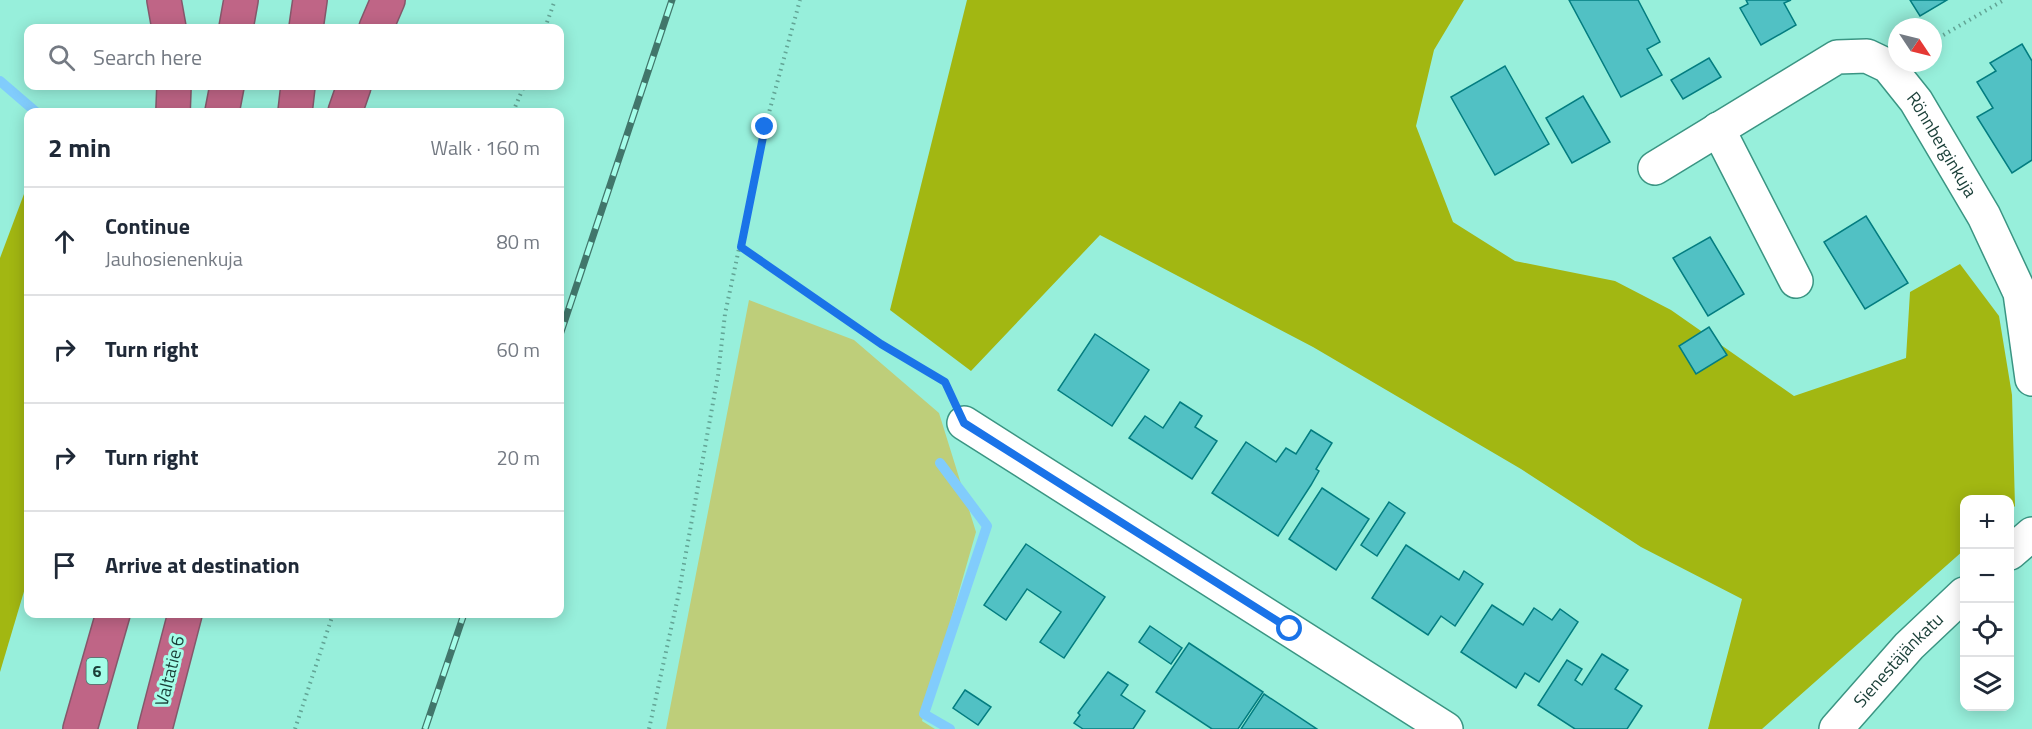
<!DOCTYPE html>
<meta charset="utf-8">
<style>
:root{--surface:#fff;--page:#f6f6f7;--text:#1f2937;--muted:#747a83;--line:#e0e1e3}
body{margin:0;font-family:"Titillium Web",sans-serif;background:var(--page);color:var(--text)}
.controls{position:absolute;right:18px;bottom:18px;display:grid;overflow:hidden;border-radius:12px;box-shadow:0 3px 15px #0003}
.controls button{width:54px;height:54px;display:grid;place-items:center;padding:0;border:0;border-bottom:2px solid var(--line);background:var(--surface);color:var(--text);font:30px sans-serif}
.compass{position:absolute;left:1888px;top:18px;width:54px;height:54px;border-radius:50%;background:var(--surface);box-shadow:0 3px 15px #0003;rotate:125deg}
.stop{position:absolute;width:18px;height:18px;margin:-14px;border:4px solid #1a73e8;border-radius:50%;background:#fff}
.stop.end{background:#1a73e8;border-color:#fff;box-shadow:0 2px 6px #0008}
.list{margin:0;padding:0;list-style:none}
h2{display:flex;justify-content:space-between;align-items:center;height:78px;margin:0;padding:0 24px;font-size:26px}
h2 small{font-size:20px;font-weight:400;color:var(--muted)}
.list li{display:grid;grid-template-columns:39px 1fr auto;gap:18px;align-items:center;box-sizing:border-box;height:108px;padding:0 24px;border-top:2px solid var(--line)}
.list b{display:block;font-size:22px;white-space:nowrap}
.list p{margin:0;font-size:20px;white-space:nowrap;color:var(--muted)}
.list em{font-size:20px;font-style:normal;color:var(--muted)}
.icon{flex:none;width:33px;height:33px;fill:none;stroke:currentColor;stroke-width:2;stroke-linecap:round;stroke-linejoin:round}
.map{position:relative;flex:none;width:2032px;height:729px;overflow:hidden}
.search{position:absolute;background:var(--surface);box-shadow:0 3px 15px #0003;left:24px;top:24px;width:540px;height:66px;display:flex;align-items:center;gap:15px;box-sizing:border-box;padding:0 21px;border-radius:12px;color:var(--muted);font-size:22px}
.panel{position:absolute;background:var(--surface);box-shadow:0 3px 15px #0003;left:24px;top:108px;width:540px;height:510px;border-radius:12px}
.map>svg:first-child{display:block}
.green{fill:#bece7a}
.forest{fill:#a2b712}
.lines{fill:none;stroke-linecap:round;stroke-linejoin:round}
.stream{stroke:#81ccfc;stroke-width:10}
.building{fill:#51c1c4;stroke:#037d80;stroke-width:1.5}
.minor-casing{stroke:#3a9583;stroke-width:36}
.highway-casing{stroke:#85586b;stroke-width:36}
.path{stroke:#62a495;stroke-width:4;stroke-dasharray:1.5 4.5;stroke-linecap:butt}
.minor{stroke:#fff;stroke-width:33}
.highway{stroke:#bf6586;stroke-width:33}
.rail-casing{stroke:#41766b;stroke-width:7}
.rail{stroke:#a4fde8;stroke-width:4.5;stroke-dasharray:14;stroke-linecap:butt}
.route{stroke:#1a73e8;stroke-width:8}
.labels{text-anchor:middle;stroke-width:6;stroke-linejoin:round;paint-order:stroke}
.shield{fill:#a4fde8;stroke:#43786d;stroke-width:1.5}
.shield-label{font-size:16px;font-weight:bold;fill:#1a3f38}
.street-label{font-size:18px;fill:#1a3f38;stroke:#a4fde8}
</style>
<div class="map">
<svg width="2032" height="729" viewBox="0 0 2032 729">
<rect width="100%" height="100%" fill="#97efdb"/>
<!-- green -->
<path class="green" d="M749,300L854,340L939,413L976,532L922,721L935,729H666Z"/>
<!-- forest -->
<g class="forest">
<path d="M967,0H1464L1434,50L1416,126L1453,222L1515,261L1615,281L1671,310L1794,396L1906,358L1910,292L1960,264L1999,316L2012,395L2015,506L2010,511V500H1964V550L1762,729H1708L1742,599L1641,547L1521,469L1313,347L1100,235L971,371L890,310Z"/>
<path d="M27,186L28,578L0,672V258Z"/>
</g>
<g class="lines">
<!-- stream -->
<g class="stream">
<path d="M0,81L36,112"/>
<path d="M940,463L987,526L924,714L950,729"/>
</g>
</g>
<!-- building -->
<g class="building">
<path d="M1569,0H1638L1660,42L1647,49L1662,75L1621,97Z"/>
<path d="M1746,0H1791L1784,3L1796,25L1761,45L1740,8L1748,4Z"/>
<path d="M1910,0H1947L1920,16Z"/>
<path d="M2022,44L2032,61V160L2012,173L1977,117L1993,108L1977,82L1996,71L1990,63Z"/>
<path d="M1709,58L1721,77L1683,99L1671,80Z"/>
<path d="M1505,66L1549,144L1495,175L1451,97Z"/>
<path d="M1583,96L1610,142L1572,163L1546,118Z"/>
<path d="M1866,216L1908,283L1865,309L1824,242Z"/>
<path d="M1710,237L1744,294L1708,316L1673,258Z"/>
<path d="M1709,327L1727,355L1696,374L1679,346Z"/>
<path d="M1095,334L1149,370L1112,426L1058,390Z"/>
<path d="M1180,402L1202,416L1195,427L1217,441L1192,479L1129,438L1145,416L1163,428Z"/>
<path d="M1311,430L1332,443L1316,469L1319,471L1311,485L1278,536L1212,493L1246,442L1276,462L1286,448L1296,454Z"/>
<path d="M1322,488L1369,519L1336,570L1289,539Z"/>
<path d="M1389,502L1405,513L1377,556L1361,545Z"/>
<path d="M1026,544L1105,597L1064,658L1040,642L1061,612L1027,589L1006,620L984,605Z"/>
<path d="M1406,545L1459,580L1464,571L1483,584L1455,626L1441,616L1428,635L1372,598Z"/>
<path d="M1492,605L1523,625L1534,608L1552,620L1560,609L1578,622L1539,682L1525,673L1516,688L1461,652Z"/>
<path d="M1150,626L1182,648L1171,664L1139,642Z"/>
<path d="M1189,643L1263,692L1238,729H1212L1156,692Z"/>
<path d="M1602,654L1628,670L1615,689L1642,706L1627,729H1575L1538,705L1567,660L1582,669L1575,680L1582,685Z"/>
<path d="M1108,672L1128,685L1121,695L1145,711L1133,729H1083L1074,723L1080,715L1078,713Z"/>
<path d="M965,690L991,707L978,725L953,708Z"/>
<path d="M1264,694L1317,729H1241Z"/>
</g>
<g class="lines">
<!-- minor casing -->
<g class="minor-casing">
<g id="minor">
<path d="M1718,129L1796,281"/>
<path id="s1" d="M1655,168L1837,57L1867,56L1888,66L1916,101L1984,216L2020,293L2032,379"/>
<path d="M964,423L1446,729"/>
<path d="M2010,553L2032,534"/>
<path id="s2" d="M1836,729L1909,646L1964,594"/>
</g>
</g>
<!-- highway casing -->
<g class="highway-casing">
<g id="highway">
<path d="M164,0L169,28"/>
<path d="M236,28L241,0"/>
<path d="M306,28L310,0"/>
<path d="M376,28L388,0"/>
<path d="M173,112L174,86"/>
<path d="M222,112L227,86"/>
<path d="M295,112L298,86"/>
<path d="M345,112L354,86"/>
<path d="M80,729L113,614"/>
<path d="M155,729L185,614"/>
</g>
</g>
<!-- path -->
<g class="path">
<path d="M545,28L555,0"/>
<path d="M1933,41L2004,0"/>
<path d="M513,112L524,86"/>
<path d="M741,247L881,344L945,382L950,393"/>
<path d="M295,729L333,614"/>
<path d="M649,729L678,597L718,375L725,314L765,127L800,0"/>
</g>
<!-- minor -->
<use href="#minor" class="minor"/>
<!-- highway -->
<use href="#highway" class="highway"/>
<!-- rail casing -->
<g class="rail-casing">
<g id="rail">
<path d="M560,335L672,0"/>
<path d="M425,729L464,614"/>
</g>
</g>
<!-- rail -->
<use href="#rail" class="rail"/>
</g>
<g class="lines">
<!-- route -->
<path class="route" d="M765,127L741,247L881,344L945,382L964,423L1290,629"/>
</g>
<g class="labels">
<!-- shield labels -->
<rect class="shield" x="86.5" y="658" width="21" height="26" rx="4.5"/>
<g class="shield-label">
<text x="97" y="677">6</text>
</g>
<!-- street labels -->
<g class="street-label">
<text dy="6" stroke="none"><textPath href="#s1" startOffset="362">Rönnberginkuja</textPath></text>
<text dy="6" stroke="none"><textPath href="#s2" startOffset="93">Sienestäjänkatu</textPath></text>
<text transform="translate(170 671) rotate(-76)" y="6">Valtatie 6</text>
</g>
</g>
</svg>
<div class="controls">
<button>+</button>
<button>−</button>
<button><svg class="icon" aria-label="locate" viewBox="0 0 24 24"><circle cx="12" cy="12" r="6"/><path d="M12 2v4M12 18v4M2 12h4M18 12h4"/></svg></button>
<button><svg class="icon" aria-label="layers" viewBox="0 0 24 24"><path d="M12 4l9 5-9 5-9-5zM3 14l9 5 9-5"/></svg></button>
</div>
<svg class="compass" viewBox="-18 -18 36 36"><path d="M0-13l5 13h-10z" fill="#e53935"/><path d="M0 13l5-13h-10z" fill="#747a83"/></svg>
<div class="stop" style="left:1290px;top:629px"></div>
<div class="stop end" style="left:765px;top:127px"></div>
<div class="search"><svg class="icon" aria-label="search" viewBox="0 0 24 24"><circle cx="10" cy="10" r="6"/><path d="M15 15l6 6"/></svg>Search here</div>
<section class="panel">
<h2>2 min<small>Walk · 160 m</small></h2>
<ul class="list">
<li><svg class="icon" aria-label="ahead" viewBox="0 0 24 24"><path d="M12 20V5M6 11l6-6 6 6"/></svg><div><b>Continue</b><p>Jauhosienenkuja</p></div><em>80 m</em></li>
<li><svg class="icon" aria-label="right" viewBox="0 0 24 24"><path d="M7 20v-9h11M14 6l5 5-5 5"/></svg><div><b>Turn right</b></div><em>60 m</em></li>
<li><svg class="icon" aria-label="right" viewBox="0 0 24 24"><path d="M7 20v-9h11M14 6l5 5-5 5"/></svg><div><b>Turn right</b></div><em>20 m</em></li>
<li><svg class="icon" aria-label="arrive" viewBox="0 0 24 24"><path d="M6 21V4h12l-3 4 3 4H6"/></svg><div><b>Arrive at destination</b></div></li>
</ul>
</section>
</div>
